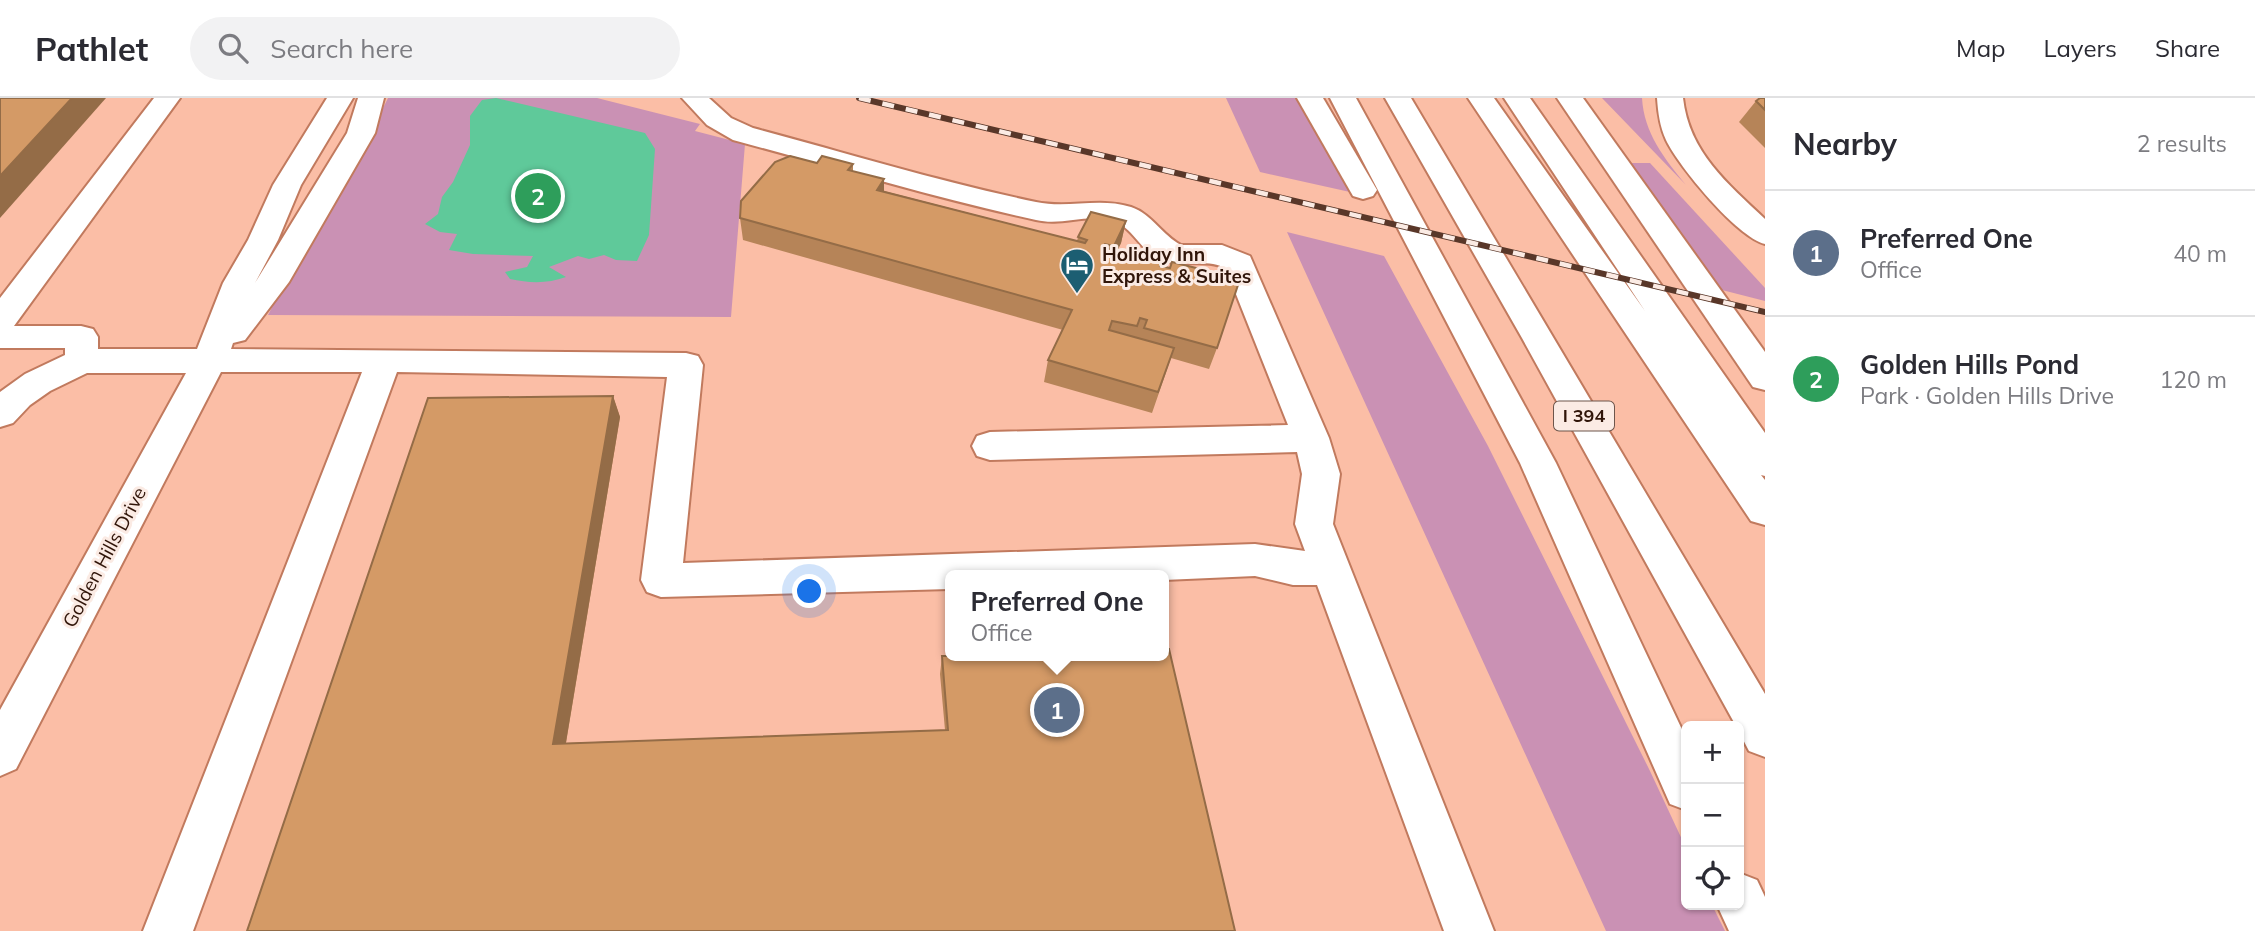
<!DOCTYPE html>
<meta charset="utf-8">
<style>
:root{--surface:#fff;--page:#f2f2f3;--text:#2b2b33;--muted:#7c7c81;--line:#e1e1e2;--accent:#0f766e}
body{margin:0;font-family:Mulish,sans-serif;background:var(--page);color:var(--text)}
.controls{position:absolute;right:21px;bottom:21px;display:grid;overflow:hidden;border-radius:10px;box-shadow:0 2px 5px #0004}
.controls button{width:63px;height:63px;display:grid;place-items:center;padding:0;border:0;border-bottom:2px solid var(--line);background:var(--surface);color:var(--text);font:35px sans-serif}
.you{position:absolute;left:810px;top:494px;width:24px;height:24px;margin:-18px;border:5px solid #fff;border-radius:50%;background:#1a73e8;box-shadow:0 0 0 10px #1a73e833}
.badge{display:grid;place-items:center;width:46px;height:46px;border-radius:50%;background:var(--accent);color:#fff;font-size:23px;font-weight:700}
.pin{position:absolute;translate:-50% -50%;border:4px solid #fff;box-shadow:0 2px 7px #0006}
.popup{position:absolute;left:945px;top:472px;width:224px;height:91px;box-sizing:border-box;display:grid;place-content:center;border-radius:10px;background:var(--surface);filter:drop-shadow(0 2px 5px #0005);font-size:23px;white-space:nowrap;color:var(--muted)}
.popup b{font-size:26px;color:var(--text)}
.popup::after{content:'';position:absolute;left:50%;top:100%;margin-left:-14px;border:14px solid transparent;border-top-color:var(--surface)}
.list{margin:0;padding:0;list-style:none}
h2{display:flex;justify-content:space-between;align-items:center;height:91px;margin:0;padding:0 28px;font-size:30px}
h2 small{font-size:23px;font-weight:400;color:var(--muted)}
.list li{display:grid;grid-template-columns:46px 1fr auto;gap:21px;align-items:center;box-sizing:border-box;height:126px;padding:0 28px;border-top:2px solid var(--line)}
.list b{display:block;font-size:26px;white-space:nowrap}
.list p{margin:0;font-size:23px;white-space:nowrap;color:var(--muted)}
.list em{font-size:23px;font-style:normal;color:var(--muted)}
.icon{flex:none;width:38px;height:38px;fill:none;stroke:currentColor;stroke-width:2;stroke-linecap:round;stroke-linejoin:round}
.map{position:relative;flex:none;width:1765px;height:833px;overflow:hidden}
header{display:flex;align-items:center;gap:42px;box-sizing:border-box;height:98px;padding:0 35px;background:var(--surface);border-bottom:2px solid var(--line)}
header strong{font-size:33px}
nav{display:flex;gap:38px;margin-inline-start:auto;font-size:24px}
.search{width:490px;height:63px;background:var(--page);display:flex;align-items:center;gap:18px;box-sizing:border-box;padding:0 24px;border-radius:38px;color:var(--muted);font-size:26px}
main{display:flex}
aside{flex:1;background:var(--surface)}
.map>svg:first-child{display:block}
.green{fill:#ca91b4}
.water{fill:#5fc99a}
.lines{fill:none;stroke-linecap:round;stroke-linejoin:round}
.minor-casing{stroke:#c17a5e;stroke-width:4}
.highway-casing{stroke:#c17a5e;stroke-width:4}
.minor{fill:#fff;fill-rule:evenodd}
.highway{fill:#fff;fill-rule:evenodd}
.rail-casing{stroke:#593729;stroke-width:6}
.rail{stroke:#fbebe4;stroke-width:4.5;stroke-dasharray:12;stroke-linecap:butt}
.wall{fill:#b68458}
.shaded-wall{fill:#946c47}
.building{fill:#d49a66;stroke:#946c47;stroke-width:2}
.labels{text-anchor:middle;stroke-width:6;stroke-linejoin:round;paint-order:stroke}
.shield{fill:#fbebe4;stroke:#6d554b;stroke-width:2}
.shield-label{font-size:18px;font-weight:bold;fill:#301509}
.poi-label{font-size:19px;font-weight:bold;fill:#301509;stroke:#fbebe4;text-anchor:start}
.street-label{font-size:19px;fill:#301509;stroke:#fbebe4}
</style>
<header>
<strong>Pathlet</strong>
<div class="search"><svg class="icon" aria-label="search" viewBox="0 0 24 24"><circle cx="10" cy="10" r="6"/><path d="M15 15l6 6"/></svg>Search here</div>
<nav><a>Map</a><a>Layers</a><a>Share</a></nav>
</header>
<main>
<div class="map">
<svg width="1765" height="833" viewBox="0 0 1765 833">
<rect width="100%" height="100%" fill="#fbbea6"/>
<!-- green -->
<g class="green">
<path d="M388,0H597L700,26L695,33L745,46L731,219L268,217C306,144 352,75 388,0Z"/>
<path d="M1226,0H1300L1350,94L1260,74Z"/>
<path d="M1602,0H1642C1644,35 1664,60 1686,87Z"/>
<path d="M1629,65H1650L1765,190V203L1718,191Z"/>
<path d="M1287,134L1384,158L1488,348L1650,673L1686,750V807H1712L1725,833H1606Z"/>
</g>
<!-- water -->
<path class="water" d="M496,0L645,35L655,51L649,137L637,163L616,162L604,157L589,161L578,158L549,169L566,179C547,186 529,185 510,181L505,174L527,169L533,158L473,156L449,152L457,136L440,134L425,126L438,116L442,99L453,84L470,47V18L482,2Z"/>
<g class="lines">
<!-- minor casing -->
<g class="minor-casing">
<g id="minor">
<path d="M154,0H180L14,228H81L93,231L98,239V251H197L223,185L248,142L273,87L327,0H353L301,87L278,142L255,185L347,35L358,0H384L375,35L289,184L245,242L233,245L231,251L686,255L698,258L703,267L683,465L1255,446L1305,453L1295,426L1302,376L1297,354L990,362L977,358L972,348L977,338L990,334L1288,327L1226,171C1209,160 1184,169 1164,163C1141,156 1133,127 1110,122C1085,116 1061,128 1036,122C934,100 834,69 733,42L707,27L682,0H709L731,20L753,30C847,55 941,84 1036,104C1068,111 1098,99 1131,109C1152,116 1162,137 1181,147H1222L1250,158L1329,340L1340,376L1333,426L1494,833H1444L1317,487H1293L1255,478L1164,482V477H950V491L661,499L647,494L641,482L667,279L397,274L193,833H143L362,274H221L16,671L0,678V612L186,275H87L50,293L30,307L13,325L0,329V294L25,276L65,257V250H0V200Z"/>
<path d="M1657,0H1683C1689,54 1727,85 1765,121V146C1737,139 1679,69 1666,42C1660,29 1658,15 1657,0Z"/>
</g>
</g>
<!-- highway casing -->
<g class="highway-casing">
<g id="highway">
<path d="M1297,0H1323L1377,92L1373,98L1363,101L1353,98Z"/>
<path d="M1330,0H1356L1556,365L1686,640V712L1670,706L1520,365Z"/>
<path d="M1385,0H1411L1765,596V659L1749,653L1739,634V628H1736L1522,240Z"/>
<path d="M1468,0H1494L1645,213L1504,0H1530L1765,335V378L1761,377L1765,382V427L1751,423Z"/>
<path d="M1557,0H1583L1765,254V292L1753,289Z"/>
<path d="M1739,775L1757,782L1765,799V833H1729L1717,807H1739Z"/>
</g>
</g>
<!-- minor -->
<use href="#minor" class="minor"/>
<!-- highway -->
<use href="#highway" class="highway"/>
<!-- rail casing -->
<g class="rail-casing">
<path id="rail" d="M859,0L1765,214"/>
</g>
<!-- rail -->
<use href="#rail" class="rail"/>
</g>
<!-- wall -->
<g class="wall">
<path d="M1765,0V50L1739,24L1756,3Z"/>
<path d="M853,66V74L884,81V93L1077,143L1078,139L1126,123L1121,145L1117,153L1160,168L1217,250L1209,271L1171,260L1152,315L1044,284L1048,262L1063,232L743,142L740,120Z"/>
<path d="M613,298L620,319L566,645L945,632L940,576L942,558L1235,833H247Z"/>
</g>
<!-- shaded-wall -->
<g class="shaded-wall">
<path d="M72,0H106L0,120V78Z"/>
<path d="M884,81V103L877,92Z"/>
<path d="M1126,123L1121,145L1109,170L1114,148Z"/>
<path d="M613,298L620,319L563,662L553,646Z"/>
</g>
<!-- building -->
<g class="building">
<path d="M0,0H72L0,78Z"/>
<path d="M1760,0H1765V12L1756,3Z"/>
<path d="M790,58L817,65L822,58L853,66L848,72L884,81L877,92L1085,145L1087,142L1078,139L1091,114L1126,123L1114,148L1105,146L1103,149L1161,164L1160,168L1170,170L1172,164L1240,181L1217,250L1144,230L1147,222L1140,220L1137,228L1112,223L1109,232L1174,250L1158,294L1048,262L1072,212L740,120L741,103L775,64Z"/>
<path d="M613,298L553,646L948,632L942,558H1164V551H1169L1235,833H247L428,300Z"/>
</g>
<!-- icons -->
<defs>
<g id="hotel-pin" transform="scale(1.75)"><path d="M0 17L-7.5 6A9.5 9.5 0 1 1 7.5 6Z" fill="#1c5e72" stroke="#fbebe4"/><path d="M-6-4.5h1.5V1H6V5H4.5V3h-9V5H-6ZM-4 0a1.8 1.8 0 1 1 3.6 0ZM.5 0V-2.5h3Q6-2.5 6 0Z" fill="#fff"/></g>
</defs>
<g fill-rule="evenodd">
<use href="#hotel-pin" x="1077" y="167"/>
</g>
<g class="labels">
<!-- shield labels -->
<rect class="shield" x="1554" y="303.5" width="60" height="29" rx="5"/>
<g class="shield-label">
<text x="1584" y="324">I 394</text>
</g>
<!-- poi labels -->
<g class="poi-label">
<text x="1102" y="163">Holiday Inn<tspan x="1102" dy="22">Express &amp; Suites</tspan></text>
</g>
<!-- street labels -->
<g class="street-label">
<text transform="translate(104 459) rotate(-62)" y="7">Golden Hills Drive</text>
</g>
</g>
</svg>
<div class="controls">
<button>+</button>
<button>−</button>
<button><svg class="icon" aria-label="locate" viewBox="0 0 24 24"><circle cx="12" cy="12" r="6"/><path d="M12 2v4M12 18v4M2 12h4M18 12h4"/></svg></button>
</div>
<div class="you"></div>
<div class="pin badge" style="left:1057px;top:612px;background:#5c6f8a">1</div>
<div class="popup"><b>Preferred One</b>Office</div>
<div class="pin badge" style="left:538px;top:98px;background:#2e9e5b">2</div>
</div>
<aside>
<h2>Nearby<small>2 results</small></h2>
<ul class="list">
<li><span class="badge" style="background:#5c6f8a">1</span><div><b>Preferred One</b><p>Office</p></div><em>40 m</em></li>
<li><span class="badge" style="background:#2e9e5b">2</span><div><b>Golden Hills Pond</b><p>Park · Golden Hills Drive</p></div><em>120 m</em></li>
</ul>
</aside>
</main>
